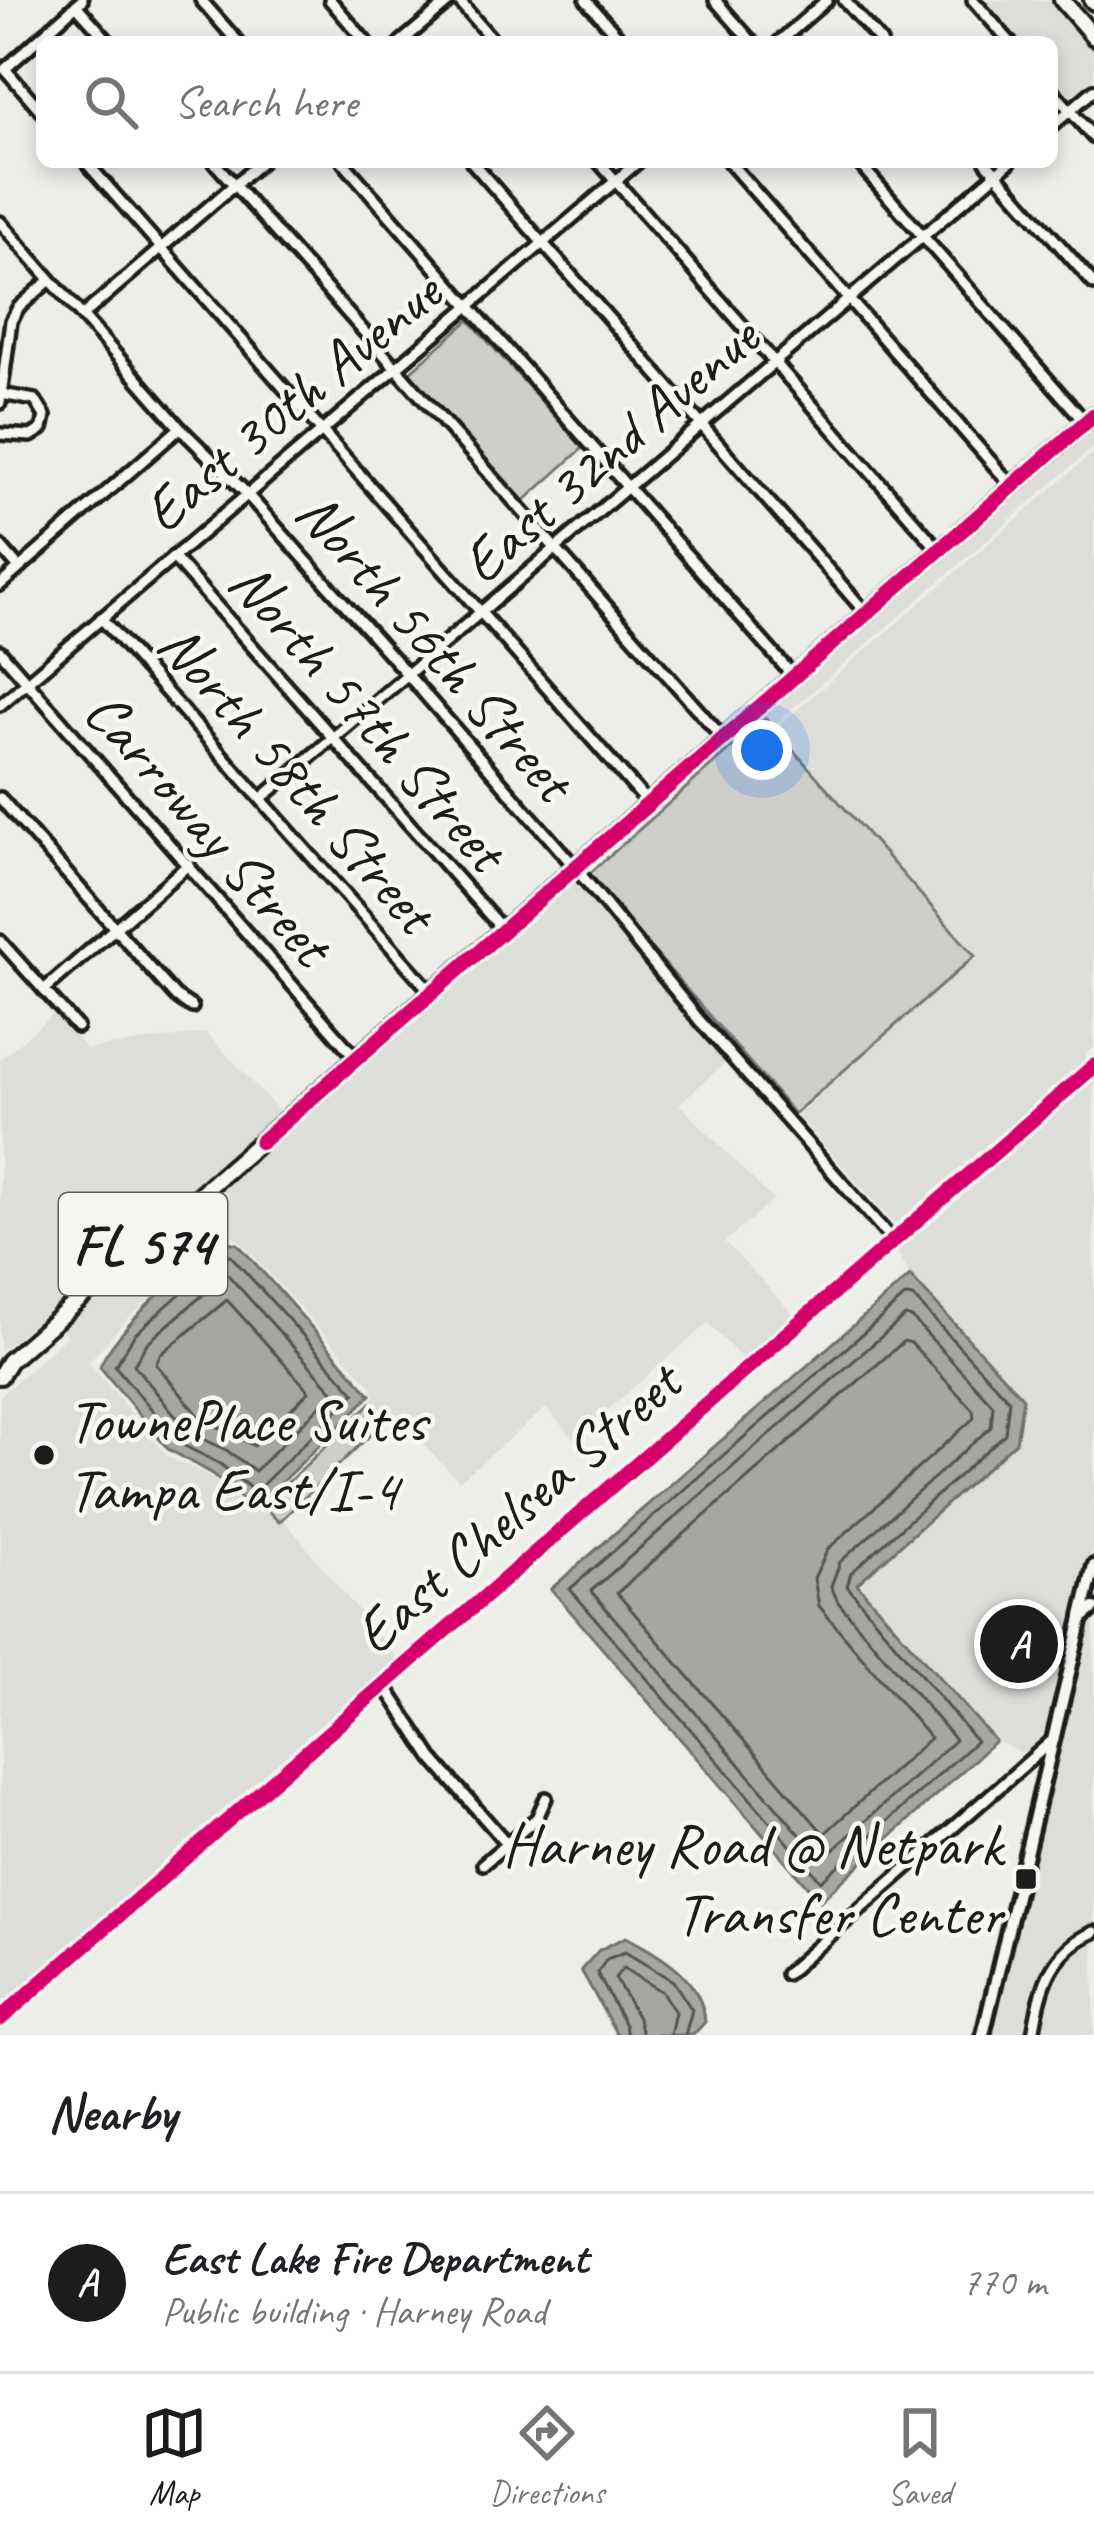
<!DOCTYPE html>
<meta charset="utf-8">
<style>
:root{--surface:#fff;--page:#f6f6f6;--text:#202124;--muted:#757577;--line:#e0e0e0;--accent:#1c1c1c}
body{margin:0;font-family:Caveat,sans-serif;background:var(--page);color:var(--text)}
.you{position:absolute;left:762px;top:750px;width:42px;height:42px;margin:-30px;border:9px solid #fff;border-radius:50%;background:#1a73e8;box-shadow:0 0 0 18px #1a73e833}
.badge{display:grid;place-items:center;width:78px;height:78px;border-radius:50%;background:var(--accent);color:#fff;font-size:39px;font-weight:700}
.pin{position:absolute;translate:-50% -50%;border:6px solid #fff;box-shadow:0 3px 12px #0006}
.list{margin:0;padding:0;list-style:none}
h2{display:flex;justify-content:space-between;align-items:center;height:156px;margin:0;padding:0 48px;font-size:51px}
h2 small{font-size:39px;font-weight:400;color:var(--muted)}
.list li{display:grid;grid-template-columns:78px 1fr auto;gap:36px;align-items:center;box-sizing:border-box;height:180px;padding:0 48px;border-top:3px solid var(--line)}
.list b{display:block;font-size:45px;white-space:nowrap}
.list p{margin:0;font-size:39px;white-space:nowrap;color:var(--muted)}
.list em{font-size:39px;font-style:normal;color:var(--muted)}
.icon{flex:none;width:66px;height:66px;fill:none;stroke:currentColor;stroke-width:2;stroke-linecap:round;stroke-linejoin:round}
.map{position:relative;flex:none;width:1094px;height:2035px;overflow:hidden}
.search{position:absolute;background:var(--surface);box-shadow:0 6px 18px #0003;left:36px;right:36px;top:36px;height:132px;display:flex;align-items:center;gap:30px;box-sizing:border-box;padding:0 42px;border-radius:18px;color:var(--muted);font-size:45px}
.sheet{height:336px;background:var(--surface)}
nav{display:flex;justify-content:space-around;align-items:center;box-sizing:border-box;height:168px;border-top:3px solid var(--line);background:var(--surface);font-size:33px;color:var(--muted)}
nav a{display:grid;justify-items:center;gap:6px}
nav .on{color:var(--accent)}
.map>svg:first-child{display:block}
.built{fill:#ddddda}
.green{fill:#cececb;stroke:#757574;stroke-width:3}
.water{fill:#a6a6a3;stroke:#6f6f6d;stroke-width:3}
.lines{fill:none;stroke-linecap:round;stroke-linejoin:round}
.shore{stroke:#535352;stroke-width:3}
.minor-casing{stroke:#1c1c1c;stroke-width:18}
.tertiary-casing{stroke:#1c1c1c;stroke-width:20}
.primary-casing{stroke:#1c1c1c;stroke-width:22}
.minor{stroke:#f6f6f2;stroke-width:9}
.tertiary{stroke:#f6f6f2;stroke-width:10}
.primary{stroke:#f6f6f2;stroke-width:14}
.cycleway-casing{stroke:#f6f6f2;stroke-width:22}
.cycleway{stroke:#d6006c;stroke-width:15}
.poi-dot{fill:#1c1c1c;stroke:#f6f6f2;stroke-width:4.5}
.labels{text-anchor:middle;stroke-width:9;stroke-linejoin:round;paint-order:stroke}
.shield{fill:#f6f6f2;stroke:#5d5d5c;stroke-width:3}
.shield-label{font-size:57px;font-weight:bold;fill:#1c1c1c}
.street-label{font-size:60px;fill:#1c1c1c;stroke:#f6f6f2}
.poi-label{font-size:60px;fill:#1c1c1c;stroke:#f6f6f2;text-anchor:start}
</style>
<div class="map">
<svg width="1094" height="2035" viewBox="0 0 1094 2035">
<rect width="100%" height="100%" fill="#edede9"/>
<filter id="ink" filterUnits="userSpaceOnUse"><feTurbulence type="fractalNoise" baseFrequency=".00833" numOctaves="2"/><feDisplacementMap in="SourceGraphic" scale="24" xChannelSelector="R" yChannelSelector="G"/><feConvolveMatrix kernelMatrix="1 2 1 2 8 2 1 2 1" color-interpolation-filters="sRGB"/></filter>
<g filter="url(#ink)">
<!-- built -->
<g class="built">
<path d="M978,0H1053L1094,48V84L1070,104L1052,84V42H1015Z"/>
<path d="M1094,421V447L775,724L762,715L585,873L580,867Z"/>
<path d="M1094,452V1047L1085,1055L1089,1060L896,1226L797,1115L973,957L777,727Z"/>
<path d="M574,872L728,1060L679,1104L773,1200L725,1242L797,1318L746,1363L708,1323L574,1439L546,1408L459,1481L403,1424L386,1420L371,1403L375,1396L372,1387L240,1241L224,1232L123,1323L89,1362L168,1457L210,1476L247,1509L256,1511L263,1506L279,1521L283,1519L402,1664L0,2013V1396L67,1336L57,1324Z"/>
<path d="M55,1013L86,1049L206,1033L284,1116L51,1317L47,1314L0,1351V1059Z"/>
<path d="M1094,1072V1546L979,2035H971L1041,1761L995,1741L857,1583L1016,1442L1023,1398L910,1276L894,1246Z"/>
<path d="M1094,1614V1927L1070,1939L1049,1962L1034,2001L1029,2035H988L1086,1620Z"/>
<path d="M1094,1937V2035H1038L1043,2004L1057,1967L1075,1947Z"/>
</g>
<!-- green -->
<g class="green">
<path d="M469,320L583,448L524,501L409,373Z"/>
<path d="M765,718L975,956L794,1114L588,875Z"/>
<path d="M371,1403L386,1420L279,1522L263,1506Z"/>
</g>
<!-- water -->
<g class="water">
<path d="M229,1242L238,1244L371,1395L256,1507L250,1506L213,1474L168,1449L100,1367C109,1337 198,1251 229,1242Z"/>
<path d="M910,1276L1023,1398L1016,1442L857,1584L995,1741L820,1901L551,1589Z"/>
<path d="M626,1937C661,1956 702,1978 705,2022L693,2035H617L581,1970L599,1950Z"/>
</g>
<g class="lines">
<!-- shore -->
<g class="shore">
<path d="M230,1255L355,1393L255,1492L220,1464L181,1444L115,1366L135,1334L217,1261Z"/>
<path d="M227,1274L334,1392L255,1471L226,1450L189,1432L134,1365L147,1343Z"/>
<path d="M906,1296L913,1297L1009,1400L1005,1434L851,1573L847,1586L976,1741L821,1881L570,1589Z"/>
<path d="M227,1300L309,1391L254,1446L200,1417L156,1364L160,1355Z"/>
<path d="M905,1316L912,1318L993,1405L991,1427L840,1562L831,1586L838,1602L955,1740L822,1860L591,1591Z"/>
<path d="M904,1341L911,1343L973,1410L974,1418L828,1549L814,1578L819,1606L930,1738L824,1834L617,1593Z"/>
<path d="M627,2035L625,2025L597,1973L607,1959L625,1952L673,1981L692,2010L685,2035"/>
<path d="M642,2035L638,2018L615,1978L623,1968L662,1992L675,2012L670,2035"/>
</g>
<!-- minor casing -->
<g class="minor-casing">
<g id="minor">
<path d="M201,0L238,42"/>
<path d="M330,0L366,42"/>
<path d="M458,0L494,42"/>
<path d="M586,0L623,42"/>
<path d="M715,0L752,42"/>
<path d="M844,0L881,42"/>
<path d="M973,0L1010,42"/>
<path d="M76,5L109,42"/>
<path d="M401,42L451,0"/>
<path d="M779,42L827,0"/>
<path d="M1052,90L1094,138"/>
<path d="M42,112L5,69L82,0"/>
<path d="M1052,126L1094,90"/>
<path d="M86,162L647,802"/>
<path d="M214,162L722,737"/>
<path d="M343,162L793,676"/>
<path d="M472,162L866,613"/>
<path d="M599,162L939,550"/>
<path d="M729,162L1012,486"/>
<path d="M858,162L1085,422"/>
<path d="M986,162L1094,284"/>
<path d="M0,222L180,428L245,492L408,675L574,866L699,1020L893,1241"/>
<path d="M82,316L261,162"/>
<path d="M0,403L11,321L18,308L50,280"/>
<path d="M0,434L31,436L42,429L45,416L35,400L1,394"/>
<path d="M0,546L19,568"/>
<path d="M173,557L502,929"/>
<path d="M0,585L180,428"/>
<path d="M101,618L431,992"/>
<path d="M0,651L356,1058"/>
<path d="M0,705L638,162"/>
<path d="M0,798L175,996L192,1007"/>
<path d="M262,798L1010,162"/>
<path d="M0,941L77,1027"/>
<path d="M44,990L189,864"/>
<path d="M385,1686L432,1758L507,1844"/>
<path d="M483,1864L537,1818L546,1798"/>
<path d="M786,1974L1054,1739"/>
<path d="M1033,2035C1040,1991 1049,1951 1094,1932"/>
</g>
</g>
<!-- tertiary casing -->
<g class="tertiary-casing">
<g id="tertiary">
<path d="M1082,1616L1094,1566"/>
<path d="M0,2019L1094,1066"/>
<path d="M983,2035L1082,1618L1094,1608"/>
</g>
</g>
<!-- primary casing -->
<g class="primary-casing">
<g id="primary">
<path d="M1062,0L1094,37"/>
<path d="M1092,0L1094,2"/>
<path d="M0,1376L9,1361L1094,415"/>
</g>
</g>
<!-- minor -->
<use href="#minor" class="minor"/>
<!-- tertiary -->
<use href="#tertiary" class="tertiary"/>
<!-- primary -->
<use href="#primary" class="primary"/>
<!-- cycleway casing -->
<g class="cycleway-casing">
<g id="cycleway">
<path d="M261,1142L1094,415"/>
<path d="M0,2019L1094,1066"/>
</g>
</g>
<!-- cycleway -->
<use href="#cycleway" class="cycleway"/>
</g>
</g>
<!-- markers -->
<g class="poi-dot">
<circle cx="44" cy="1455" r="12"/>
<rect x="1014" y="1867" width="24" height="24" rx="6"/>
</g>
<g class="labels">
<!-- shield labels -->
<rect class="shield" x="59" y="1193" width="168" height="102" rx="9"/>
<g class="shield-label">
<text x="143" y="1264">FL 574</text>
</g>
<!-- street labels -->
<g class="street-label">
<text transform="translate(291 401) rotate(-40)" y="21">East 30th Avenue</text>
<text transform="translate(609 449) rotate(-41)" y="21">East 32nd Avenue</text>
<text transform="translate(436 645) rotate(49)" y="21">North 56th Street</text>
<text transform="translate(369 715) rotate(49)" y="21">North 57th Street</text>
<text transform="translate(298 777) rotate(49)" y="21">North 58th Street</text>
<text transform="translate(209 827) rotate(49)" y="21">Carroway Street</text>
<text transform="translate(516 1507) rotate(-41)" y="21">East Chelsea Street</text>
</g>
<!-- poi labels -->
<g class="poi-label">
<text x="68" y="1441">TownePlace Suites<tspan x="68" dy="69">Tampa East/I-4</tspan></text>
<text x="1002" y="1865" text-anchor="end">Harney Road @ Netpark<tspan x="1002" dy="69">Transfer Center</tspan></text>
</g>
</g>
</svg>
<div class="you"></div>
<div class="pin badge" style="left:1019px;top:1644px">A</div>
<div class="search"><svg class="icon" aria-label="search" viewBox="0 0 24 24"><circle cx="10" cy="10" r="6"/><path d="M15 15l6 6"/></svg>Search here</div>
</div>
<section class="sheet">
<h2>Nearby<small></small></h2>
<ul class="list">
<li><span class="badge">A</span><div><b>East Lake Fire Department</b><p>Public building · Harney Road</p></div><em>770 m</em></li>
</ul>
</section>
<nav>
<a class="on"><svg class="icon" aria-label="map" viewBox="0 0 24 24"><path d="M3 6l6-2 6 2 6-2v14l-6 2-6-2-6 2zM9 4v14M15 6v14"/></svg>Map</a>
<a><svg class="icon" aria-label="directions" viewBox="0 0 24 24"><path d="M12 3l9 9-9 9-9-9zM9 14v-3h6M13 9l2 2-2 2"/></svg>Directions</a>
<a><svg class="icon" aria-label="saved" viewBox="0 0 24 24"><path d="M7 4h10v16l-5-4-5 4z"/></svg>Saved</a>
</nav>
